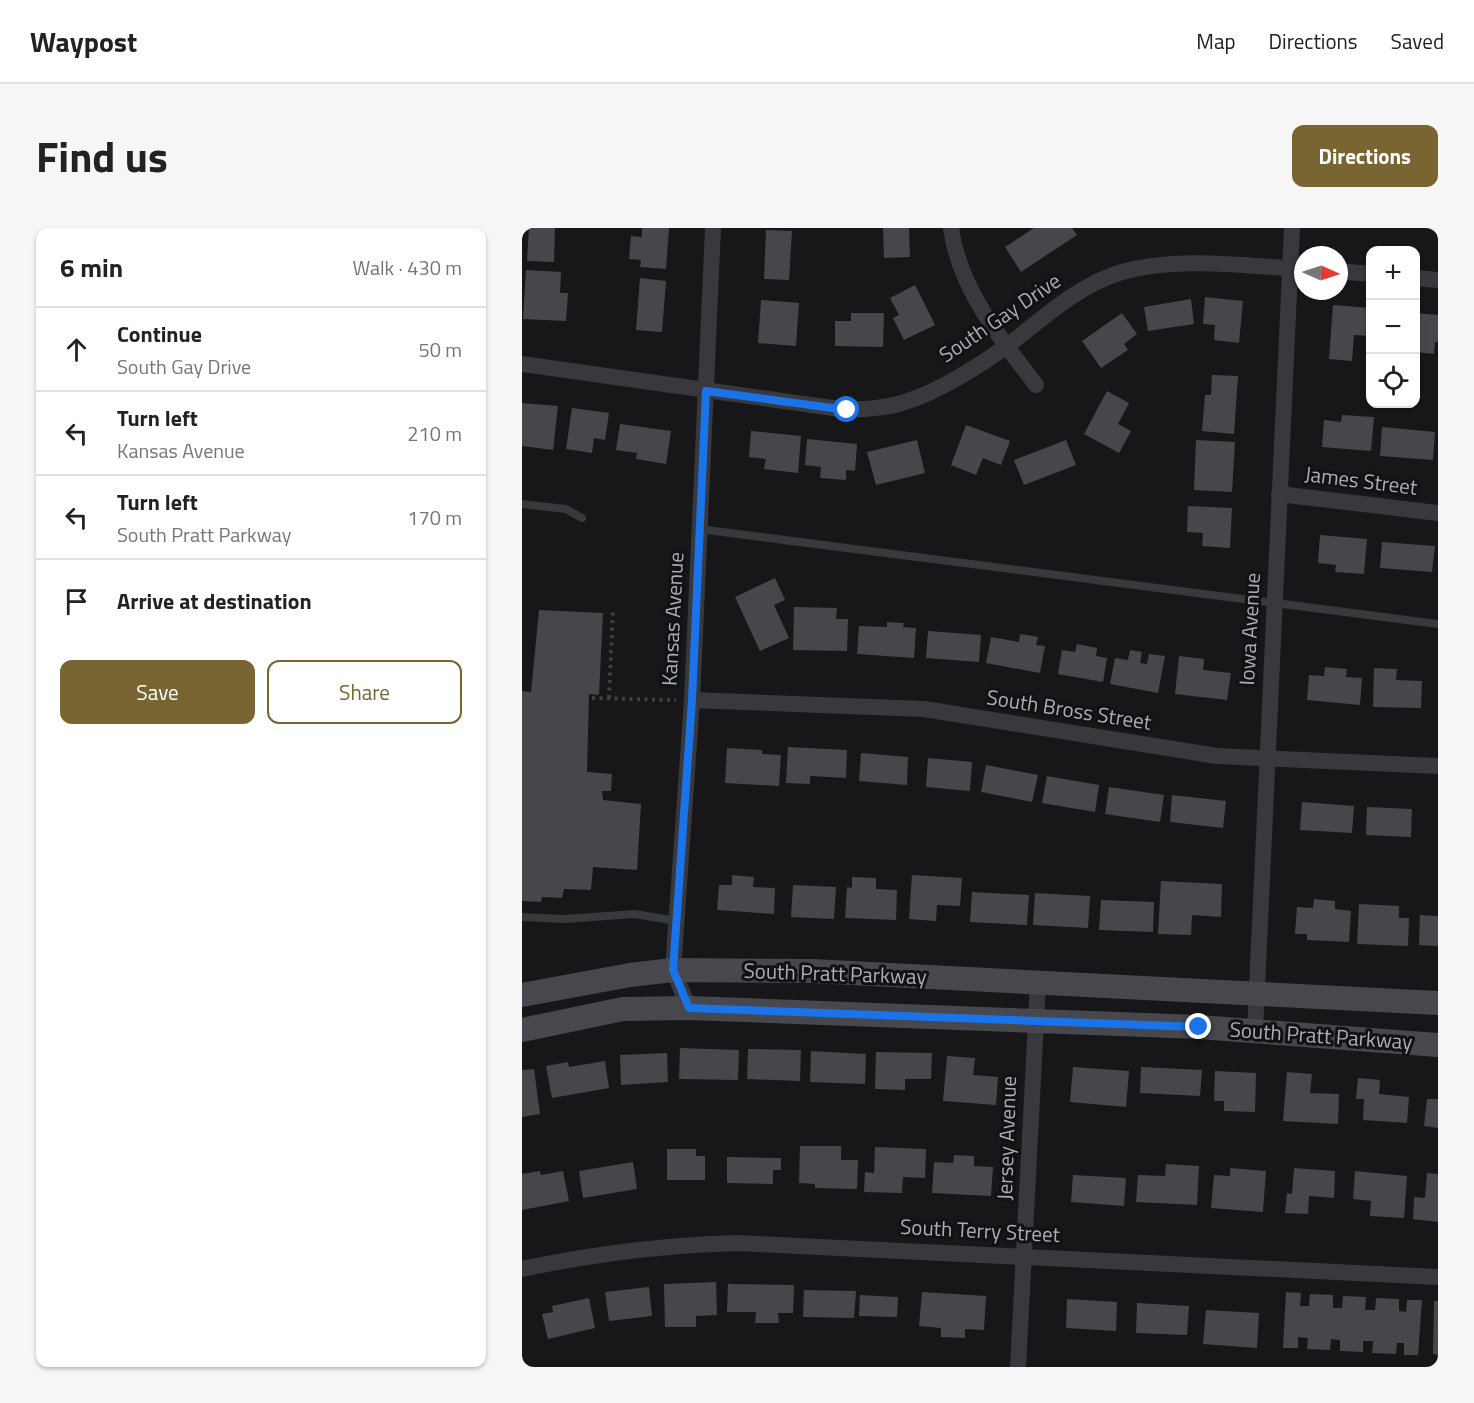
<!DOCTYPE html>
<meta charset="utf-8">
<style>
:root{--surface:#fff;--page:#f6f6f6;--text:#222;--muted:#767676;--line:#e0e0e0;--accent:#786532}
body{margin:0;font-family:"Titillium Web",sans-serif;background:var(--page);color:var(--text)}
.controls{position:absolute;right:18px;top:18px;display:grid;overflow:hidden;border-radius:12px;box-shadow:0 2px 4px #0004}
.controls button{width:54px;height:54px;display:grid;place-items:center;padding:0;border:0;border-bottom:2px solid var(--line);background:var(--surface);color:var(--text);font:30px sans-serif}
.compass{position:absolute;left:772px;top:18px;width:54px;height:54px;border-radius:50%;background:var(--surface);box-shadow:0 2px 4px #0004;rotate:93deg}
.stop{position:absolute;width:18px;height:18px;margin:-14px;border:4px solid #1a73e8;border-radius:50%;background:#fff}
.stop.end{background:#1a73e8;border-color:#fff;box-shadow:0 2px 6px #0008}
.list{margin:0;padding:0;list-style:none}
h2{display:flex;justify-content:space-between;align-items:center;height:78px;margin:0;padding:0 24px;font-size:26px}
h2 small{font-size:20px;font-weight:400;color:var(--muted)}
.list li{display:grid;grid-template-columns:39px 1fr auto;gap:18px;align-items:center;box-sizing:border-box;height:84px;padding:0 24px;border-top:2px solid var(--line)}
.list b{display:block;font-size:22px;white-space:nowrap}
.list p{margin:0;font-size:20px;white-space:nowrap;color:var(--muted)}
.list em{font-size:20px;font-style:normal;color:var(--muted)}
.actions{display:flex;gap:12px;padding:18px 24px}
.actions a{flex:1;padding:14px 0;border:2px solid var(--accent);border-radius:12px;text-align:center;font-size:21px;color:var(--accent)}
.actions .main{background:var(--accent);color:#fff}
.icon{flex:none;width:33px;height:33px;fill:none;stroke:currentColor;stroke-width:2;stroke-linecap:round;stroke-linejoin:round}
.map{position:relative;flex:none;width:916px;height:1139px;overflow:hidden;border-radius:12px}
header{display:flex;align-items:center;gap:36px;box-sizing:border-box;height:84px;padding:0 30px;background:var(--surface);border-bottom:2px solid var(--line)}
header strong{font-size:28px}
nav{display:flex;gap:33px;margin-inline-start:auto;font-size:21px}
.intro{display:flex;align-items:center;justify-content:space-between;box-sizing:border-box;height:144px;padding:0 36px}
h1{margin:0;font-size:42px}
.button{padding:15px 27px;border-radius:12px;background:var(--accent);color:#fff;font-size:21px;font-weight:700}
main{display:flex;gap:36px;padding:0 36px}
aside{flex:1;background:var(--surface);border-radius:12px;box-shadow:0 2px 4px #0004}
.map>svg:first-child{display:block}
.building{fill:#46474b}
.lines{fill:none;stroke-linecap:round;stroke-linejoin:round}
.path{stroke:#3e4044;stroke-width:4;stroke-dasharray:3 4.5;stroke-linecap:butt}
.lane{stroke:#38393d;stroke-width:8}
.street{stroke:#38393d;stroke-width:16}
.secondary{stroke:#46484d;stroke-width:24}
.route{stroke:#1a73e8;stroke-width:8}
.labels{text-anchor:middle;stroke-width:6;stroke-linejoin:round;paint-order:stroke}
.street-label{font-size:21px;fill:#aaaeb7;stroke:#121214}
</style>
<header>
<strong>Waypost</strong>
<nav><a>Map</a><a>Directions</a><a>Saved</a></nav>
</header>
<div class="intro"><h1>Find us</h1><a class="button">Directions</a></div>
<main>
<aside>
<h2>6 min<small>Walk · 430 m</small></h2>
<ul class="list">
<li><svg class="icon" aria-label="ahead" viewBox="0 0 24 24"><path d="M12 20V5M6 11l6-6 6 6"/></svg><div><b>Continue</b><p>South Gay Drive</p></div><em>50 m</em></li>
<li><svg class="icon" aria-label="left" viewBox="0 0 24 24"><path d="M17 20v-9H6M10 6l-5 5 5 5"/></svg><div><b>Turn left</b><p>Kansas Avenue</p></div><em>210 m</em></li>
<li><svg class="icon" aria-label="left" viewBox="0 0 24 24"><path d="M17 20v-9H6M10 6l-5 5 5 5"/></svg><div><b>Turn left</b><p>South Pratt Parkway</p></div><em>170 m</em></li>
<li><svg class="icon" aria-label="arrive" viewBox="0 0 24 24"><path d="M6 21V4h12l-3 4 3 4H6"/></svg><div><b>Arrive at destination</b></div></li>
</ul>
<div class="actions"><a class="main">Save</a><a>Share</a></div>
</aside>
<div class="map">
<svg width="916" height="1139" viewBox="0 0 916 1139">
<rect width="100%" height="100%" fill="#171719"/>
<!-- building -->
<g class="building">
<path d="M7,0H33L32,34L5,33Z"/>
<path d="M120,0H147L144,41L118,39L119,32L107,31L109,8L120,9Z"/>
<path d="M361,0H387L388,29L362,30Z"/>
<path d="M512,0H550L555,7L499,44L483,19Z"/>
<path d="M244,2L270,3L267,52L242,51Z"/>
<path d="M4,42L39,44L38,65H46L44,93L1,91Z"/>
<path d="M118,50L144,53L140,104L114,102Z"/>
<path d="M393,57L413,97L382,112L371,90L377,87L368,70Z"/>
<path d="M683,69L721,73L717,115L692,112L693,97L681,96Z"/>
<path d="M669,71L672,96L626,103L622,79Z"/>
<path d="M239,72L277,75L274,118L236,115Z"/>
<path d="M811,77L848,80V108L832,107L830,133L807,131Z"/>
<path d="M329,85H362L361,119L313,118V93H329Z"/>
<path d="M600,85L615,106L602,116L606,122L579,140L560,113Z"/>
<path d="M894,85L916,87V114H913L912,126L894,124Z"/>
<path d="M690,147L716,148L712,206L680,203L683,167H689Z"/>
<path d="M585,163L607,175L596,196L609,203L597,225L562,206Z"/>
<path d="M0,175L36,178L31,222L0,218Z"/>
<path d="M50,180L87,185L83,212L72,210L70,225L44,221Z"/>
<path d="M820,187L852,189L849,223L800,219L802,192L819,194Z"/>
<path d="M98,196L149,203L144,236L114,231L115,225L94,222Z"/>
<path d="M444,197L488,213L479,237L461,230L454,247L429,237Z"/>
<path d="M860,199L913,204L911,232L858,228Z"/>
<path d="M229,203L279,208L276,245L242,241L244,231L227,229Z"/>
<path d="M285,211L335,216L333,243L324,242V252L298,250L299,239L283,237Z"/>
<path d="M395,212L403,245L354,257L345,224Z"/>
<path d="M544,212L554,237L502,257L492,232Z"/>
<path d="M674,212L713,214L710,264L672,262Z"/>
<path d="M666,278L710,280L708,320L680,318L681,305L665,304Z"/>
<path d="M798,307L845,311L842,346L813,344L814,337L796,335Z"/>
<path d="M860,314L913,318L910,344L858,340Z"/>
<path d="M253,350L263,372L252,377L267,410L238,423L213,369Z"/>
<path d="M272,379L315,380L314,391H326L325,423L271,422Z"/>
<path d="M17,382L81,385L77,467L67,466L65,544L90,546L89,563H80L81,572L119,576L115,642L71,639L69,662L42,661L40,670L20,669L19,674L0,673V463L9,464Z"/>
<path d="M365,394L382,395L381,399L394,400L392,430L335,426L337,398L365,399Z"/>
<path d="M406,403L459,407L457,434L404,430Z"/>
<path d="M498,406L516,409L514,417L523,418L518,445L464,435L469,409L497,414Z"/>
<path d="M555,416L575,420L574,428L585,430L581,454L536,446L540,422L553,424Z"/>
<path d="M608,422L620,424L618,435L625,436L627,426L643,428L636,465L588,456L593,430L606,432Z"/>
<path d="M657,428L682,431L681,442L709,445L705,472L653,466Z"/>
<path d="M803,439L825,441L824,449L840,450L838,477L785,472L787,447L802,448Z"/>
<path d="M852,440L875,441L874,452L900,453L899,480L851,479Z"/>
<path d="M266,519L325,522L324,550L288,548V556L264,555Z"/>
<path d="M205,520L240,522V526L259,527L257,558L203,555Z"/>
<path d="M339,525L386,529L385,557L337,553Z"/>
<path d="M406,530L450,534L448,563L404,559Z"/>
<path d="M464,537L516,547L510,574L459,564Z"/>
<path d="M525,548L577,557L573,584L520,575Z"/>
<path d="M587,559L642,567L638,594L583,586Z"/>
<path d="M650,567L704,573L701,600L648,594Z"/>
<path d="M780,574L832,578L830,605L778,602Z"/>
<path d="M845,579L890,581L889,609L844,607Z"/>
<path d="M210,647L232,649L231,659L253,660L252,686L195,682L197,657H210Z"/>
<path d="M390,647L440,650L438,678L415,677L414,693L387,691Z"/>
<path d="M330,649L354,650V661L375,662L374,692L323,690L325,659L330,660Z"/>
<path d="M639,653L700,656L699,689L670,687L669,707L636,706Z"/>
<path d="M271,657L314,659L312,691L269,689Z"/>
<path d="M450,664L507,667L505,697L448,694Z"/>
<path d="M513,665L568,668L566,700L511,697Z"/>
<path d="M792,671L813,673V681L829,683L827,714L785,712V706H773L775,679L791,680Z"/>
<path d="M579,672L632,674L631,704L577,702Z"/>
<path d="M837,676L877,678V690H887L886,718L835,716Z"/>
<path d="M898,687L916,688V718L897,717Z"/>
<path d="M158,820L217,822L216,852L157,851Z"/>
<path d="M226,821L279,822L278,853L225,851Z"/>
<path d="M289,823L344,826L343,856L288,854Z"/>
<path d="M354,824L410,825L409,851H383V862L353,861Z"/>
<path d="M145,825L146,854L99,857L98,827Z"/>
<path d="M425,828L453,830L451,847L476,849L474,877L421,873Z"/>
<path d="M83,833L87,860L30,870L24,838L46,834L47,839Z"/>
<path d="M551,839L607,843L604,879L548,874Z"/>
<path d="M619,839L680,842L678,868L618,865Z"/>
<path d="M12,841L18,886L0,889V842Z"/>
<path d="M693,843L734,845L733,884L702,883V873H692Z"/>
<path d="M765,844L790,846L788,865L817,866L816,896L761,893Z"/>
<path d="M836,850L858,852L857,866L887,869L885,895L841,892L842,871H834Z"/>
<path d="M905,871H916V900L902,898Z"/>
<path d="M278,918H319V932H336L335,961L293,960V956L277,955Z"/>
<path d="M353,919L404,921L403,950L381,949L380,965L342,964L343,944L352,945Z"/>
<path d="M145,921H174V928H183V952H145Z"/>
<path d="M432,927L452,928V938L471,939L469,968L410,965L412,934L431,935Z"/>
<path d="M205,929L259,930V942H251V956L205,955Z"/>
<path d="M111,934L115,961L61,970L57,943Z"/>
<path d="M644,936L677,938L675,977L614,974L616,947L643,948Z"/>
<path d="M708,940L744,943L741,984L689,980L692,947L708,948Z"/>
<path d="M772,940L813,943L812,970L787,968L786,986L763,985L765,965L770,966Z"/>
<path d="M18,943L19,947L41,943L47,973L0,982V946Z"/>
<path d="M833,943L885,948L882,990L848,988L849,973L831,971Z"/>
<path d="M905,945L916,946V994L891,991L892,969L903,970Z"/>
<path d="M551,947L604,950L602,978L549,974Z"/>
<path d="M194,1054L195,1087L174,1088V1099H143L142,1056Z"/>
<path d="M206,1056L272,1057L271,1085H256L257,1095H233L234,1084H205Z"/>
<path d="M127,1059L130,1088L87,1093L83,1064Z"/>
<path d="M282,1062L334,1063L332,1090L281,1089Z"/>
<path d="M400,1064L464,1068L462,1102L443,1101V1110L419,1109V1100L397,1098Z"/>
<path d="M764,1064L779,1065L778,1078H787L788,1066L811,1067V1080H820L821,1068L844,1069L843,1082H853L854,1070L877,1071V1083L884,1084L885,1072H900L896,1127H882V1115H875L874,1126L850,1125L851,1113H841V1124L818,1123V1112L809,1111L808,1122L785,1121L786,1110L776,1109V1120H761Z"/>
<path d="M338,1067L376,1069L375,1089L337,1088Z"/>
<path d="M67,1070L73,1100L26,1111L20,1086L31,1084L30,1078Z"/>
<path d="M545,1071L595,1074L594,1103L544,1100Z"/>
<path d="M912,1073H916V1127L911,1126Z"/>
<path d="M615,1075L667,1078L665,1107L614,1105Z"/>
<path d="M684,1082L737,1085L735,1120L681,1116Z"/>
</g>
<g class="lines">
<!-- path -->
<g class="path">
<path d="M70,470L154,472"/>
<path d="M87,470L91,382"/>
</g>
<!-- lane -->
<g class="lane">
<path d="M0,276L44,281L60,290"/>
<path d="M177,301L916,396"/>
<path d="M0,689L42,691L113,686L154,693"/>
</g>
<!-- street -->
<g class="street">
<path d="M429,0C437,60 478,110 514,157"/>
<path d="M817,43L848,46"/>
<path d="M894,50L916,52"/>
<path d="M0,136L325,182C345,181 364,180 383,174C416,164 459,137 486,117C522,90 556,57 600,44C655,28 724,38 781,41"/>
<path d="M757,266L916,285"/>
<path d="M170,472L402,481L695,528L916,538"/>
<path d="M167,780L151,742L170,472L191,0"/>
<path d="M733,803L770,0"/>
<path d="M0,1041C71,1026 142,1017 215,1015L916,1049"/>
<path d="M496,1139L516,755"/>
</g>
<!-- secondary -->
<g class="secondary">
<path d="M0,767L108,747L151,742L290,743L916,775"/>
<path d="M0,802L101,781L167,780L677,799L916,817"/>
</g>
</g>
<g class="lines">
<!-- route -->
<path class="route" d="M325,182L184,163L170,472L151,742L167,780L677,799"/>
</g>
<g class="labels">
<!-- street labels -->
<g class="street-label">
<text transform="translate(478 90) rotate(-34)" y="7">South Gay Drive</text>
<text transform="translate(839 253) rotate(7)" y="7">James Street</text>
<text transform="translate(151 391) rotate(-87)" y="7">Kansas Avenue</text>
<text transform="translate(728 401) rotate(-87)" y="7">Iowa Avenue</text>
<text transform="translate(547 482) rotate(9)" y="7">South Bross Street</text>
<text transform="translate(313 746) rotate(2)" y="7">South Pratt Parkway</text>
<text transform="translate(799 808) rotate(4)" y="7">South Pratt Parkway</text>
<text transform="translate(485 910) rotate(-88)" y="7">Jersey Avenue</text>
<text transform="translate(458 1003) rotate(3)" y="7">South Terry Street</text>
</g>
</g>
</svg>
<div class="controls">
<button>+</button>
<button>−</button>
<button><svg class="icon" aria-label="locate" viewBox="0 0 24 24"><circle cx="12" cy="12" r="6"/><path d="M12 2v4M12 18v4M2 12h4M18 12h4"/></svg></button>
</div>
<svg class="compass" viewBox="-18 -18 36 36"><path d="M0-13l5 13h-10z" fill="#e53935"/><path d="M0 13l5-13h-10z" fill="#767676"/></svg>
<div class="stop" style="left:325px;top:182px"></div>
<div class="stop end" style="left:677px;top:799px"></div>
</div>
</main>
